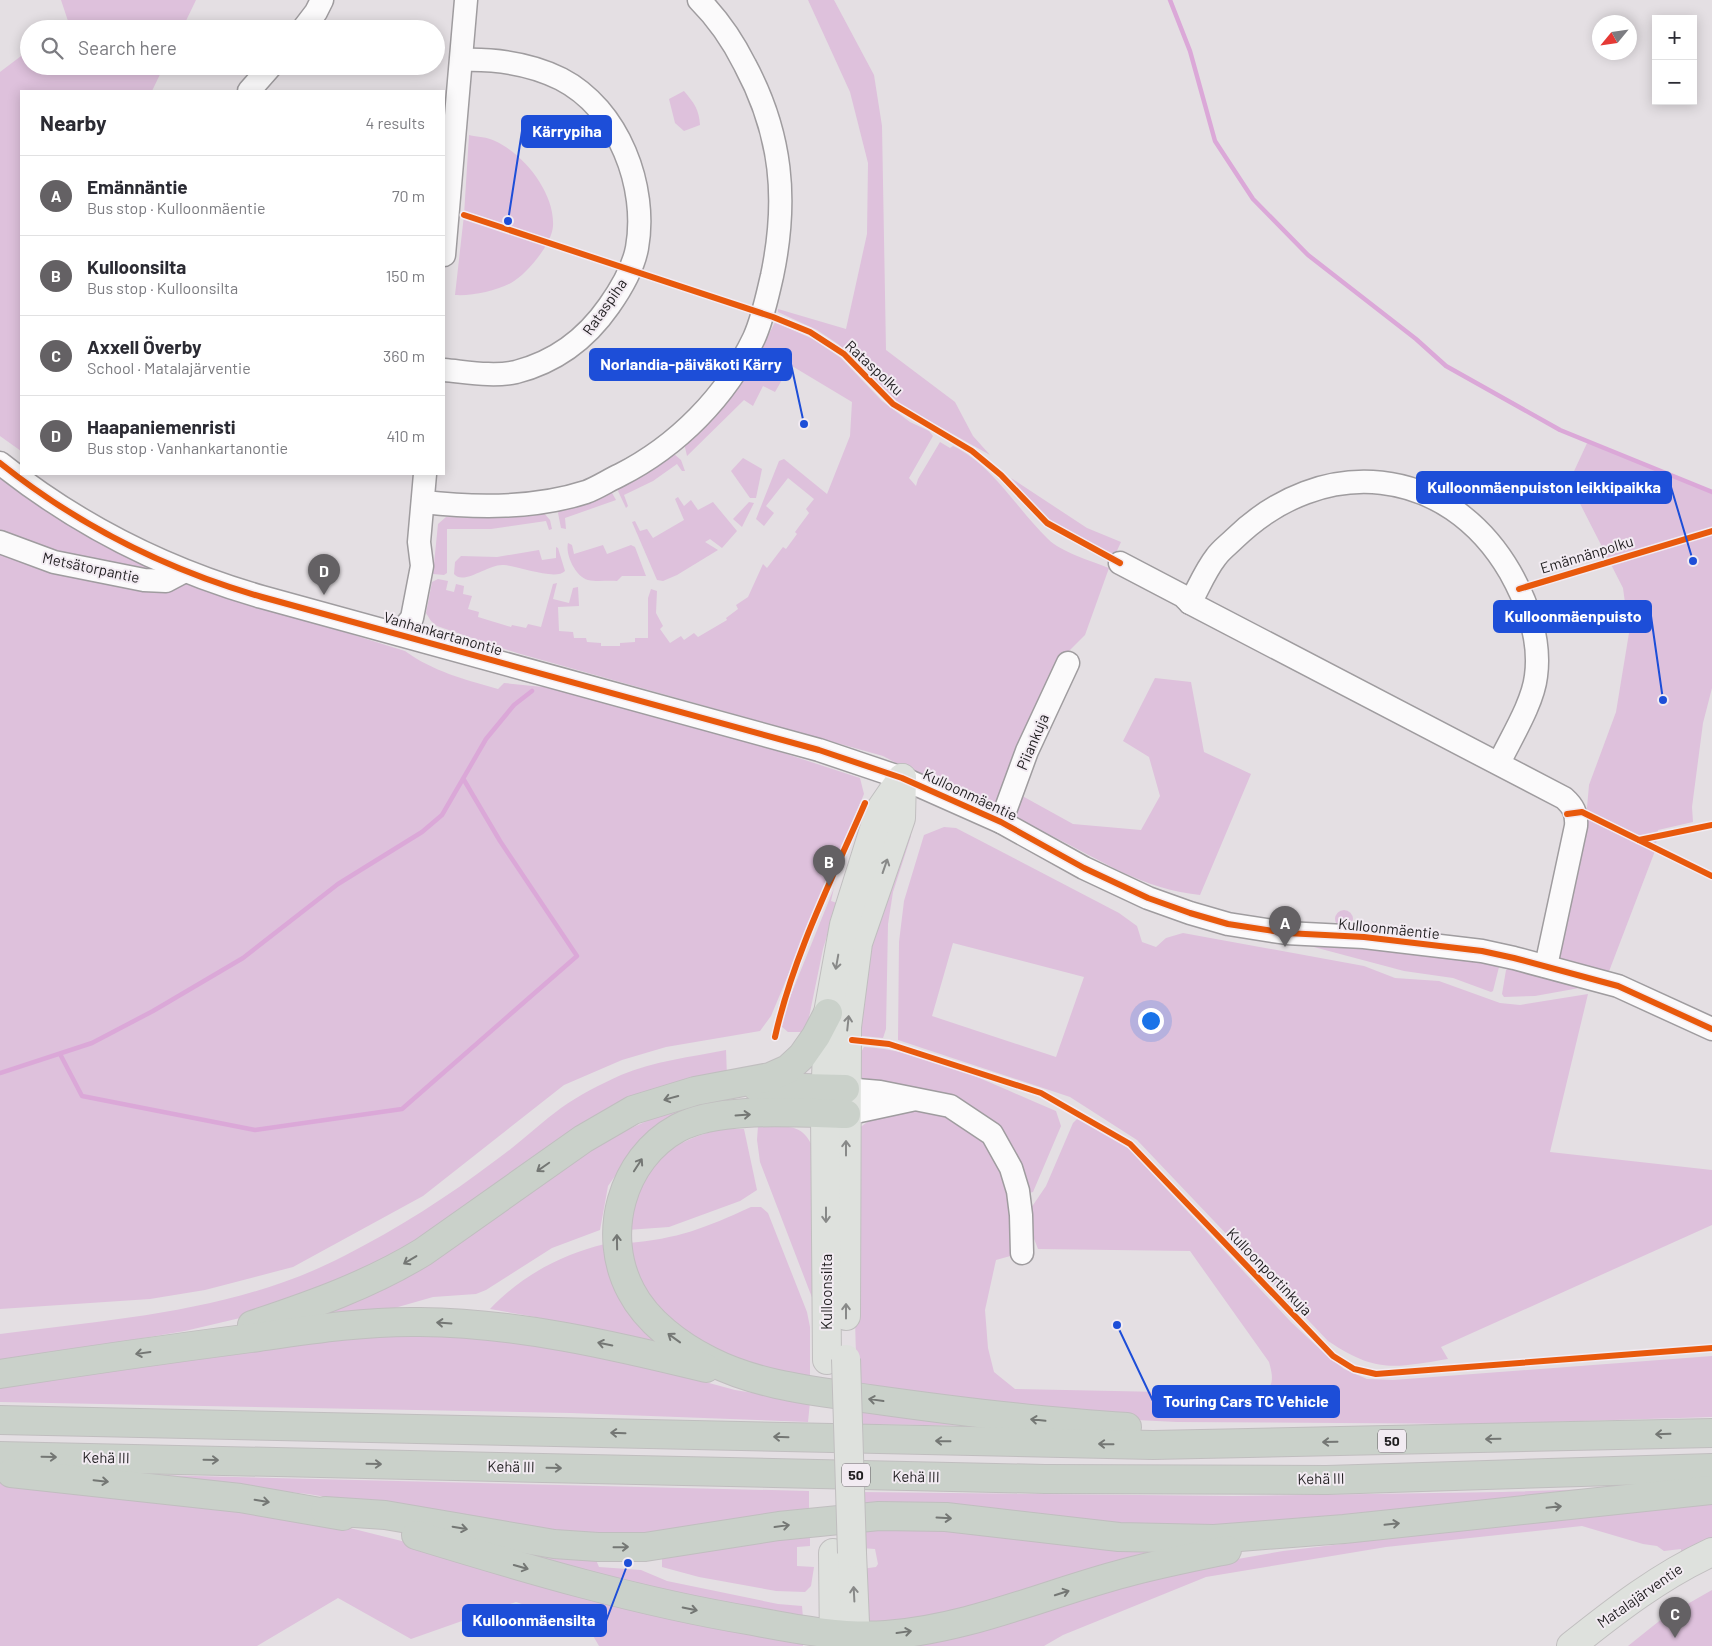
<!DOCTYPE html>
<meta charset="utf-8">
<style>
:root{--surface:#fff;--page:#f7f7f7;--text:#2b2b33;--muted:#7c7c81;--line:#e1e1e2;--accent:#646164}
body{margin:0;font-family:Barlow,sans-serif;background:var(--page);color:var(--text)}
.controls{position:absolute;right:15px;top:15px;display:grid;overflow:hidden;border-radius:0px;box-shadow:0 2px 12px #0003}
.controls button{width:45px;height:45px;display:grid;place-items:center;padding:0;border:0;border-bottom:1px solid var(--line);background:var(--surface);color:var(--text);font:25px sans-serif}
.compass{position:absolute;left:1592px;top:15px;width:45px;height:45px;border-radius:50%;background:var(--surface);box-shadow:0 2px 12px #0003;rotate:241deg}
.you{position:absolute;left:1150px;top:1020px;width:18px;height:18px;margin:-12px;border:4px solid #fff;border-radius:50%;background:#1a73e8;box-shadow:0 0 0 8px #1a73e833}
.badge{display:grid;place-items:center;width:32px;height:32px;border-radius:50%;background:var(--accent);color:#fff;font-size:16px;font-weight:700}
.pin{position:absolute;translate:-50% -41px;filter:drop-shadow(0 1px 2px #0008)}
.pin::after{content:'';position:absolute;top:26px;width:18px;height:15px;background:inherit;clip-path:polygon(0 0,100% 0,50% 100%)}
.list{margin:0;padding:0;list-style:none}
h2{display:flex;justify-content:space-between;align-items:center;height:65px;margin:0;padding:0 20px;font-size:21px}
h2 small{font-size:16px;font-weight:400;color:var(--muted)}
.list li{display:grid;grid-template-columns:32px 1fr auto;gap:15px;align-items:center;box-sizing:border-box;height:80px;padding:0 20px;border-top:1px solid var(--line)}
.list b{display:block;font-size:19px;white-space:nowrap}
.list p{margin:0;font-size:16px;white-space:nowrap;color:var(--muted)}
.list em{font-size:16px;font-style:normal;color:var(--muted)}
.icon{flex:none;width:28px;height:28px;fill:none;stroke:currentColor;stroke-width:2;stroke-linecap:round;stroke-linejoin:round}
.map{position:relative;flex:none;width:1712px;height:1646px;overflow:hidden}
.search{position:absolute;background:var(--surface);box-shadow:0 2px 12px #0003;left:20px;top:20px;width:425px;height:55px;display:flex;align-items:center;gap:12px;box-sizing:border-box;padding:0 18px;border-radius:28px;color:var(--muted);font-size:19px}
.panel{position:absolute;background:var(--surface);box-shadow:0 2px 12px #0003;left:20px;top:90px;width:425px;height:385px;border-radius:0px}
.map>svg:first-child{display:block}
.green{fill:#dec1dc;fill-rule:evenodd}
.lines{fill:none;stroke-linecap:round;stroke-linejoin:round}
.stream{stroke:#dba8d8;stroke-width:4.5}
.minor-casing{stroke:#9f9c9f;stroke-width:25}
.major-casing{stroke:#c0bebf;stroke-width:30}
.highway-casing{stroke:#c0bebf;stroke-width:30}
.minor{stroke:#fbfafb;stroke-width:22}
.major{stroke:#dee1dd;stroke-width:28}
.highway{stroke:#cad1ca;stroke-width:28}
.major-bridge-casing{stroke:#c0bebf;stroke-width:30;stroke-linecap:butt}
.major-bridge{stroke:#dee1dd;stroke-width:28}
.cycleway-casing{stroke:#f2ebf2;stroke-width:9}
.cycleway{stroke:#e8590c;stroke-width:6}
.oneway{stroke:#888988}
.oneway2{stroke:#747774}
.labels{text-anchor:middle;stroke-width:4;stroke-linejoin:round;paint-order:stroke}
.shield{fill:#f2ebf2;stroke:#5e5b5e;stroke-width:1}
.shield-label{font-size:14px;font-weight:bold;fill:#1f1d1f}
.street-label{font-size:15px;fill:#1f1d1f;stroke:#f2ebf2}
.leader{fill:none;stroke:#1d4ed8;stroke-width:2}
.callout-dot{fill:#1d4ed8;stroke:#f2ebf2;stroke-width:2}
.callout{fill:#1d4ed8;stroke:#1d4ed8;stroke-width:2}
.callout-label{font-size:16px;text-anchor:middle;font-weight:bold;fill:#fff}
</style>
<div class="map">
<svg width="1712" height="1646" viewBox="0 0 1712 1646">
<rect width="100%" height="100%" fill="#e4dfe3"/>
<!-- green -->
<g class="green">
<path d="M61,0H196L182,29H58L68,21Z"/>
<path d="M808,0H834L874,75L882,126L886,350L955,402L973,436L990,455L901,405L838,344L817,330L778,312V309L846,329L867,234L868,163L850,92Z"/>
<path d="M29,50V66H164L152,91H21V451L0,436V72Z"/>
<path d="M684,91C694,103 699,109 700,125L684,131L675,123L669,99Z"/>
<path d="M469,135C477,137 488,137 495,141C524,154 555,193 553,226C552,244 527,274 511,283C495,291 473,296 455,295L464,215Z"/>
<path d="M775,322L813,339L841,358L882,401L910,422L929,431L933,436L909,478L916,486L918,479L940,442L950,448L953,446C994,466 1015,507 1048,539C1061,552 1091,561 1109,568L1085,635L1059,661L1004,786L1073,824L1141,830L1160,796L1149,757L1123,741L1155,678L1191,682L1204,752L1251,774L1200,895C1142,889 1103,861 1052,836C996,809 938,786 883,756L517,653L437,626L431,621L426,613L432,582L438,579L448,581L446,590L454,592L456,584L464,586L463,594L472,596L468,609L479,612L478,617L511,627L512,625L526,628L528,624L541,627L553,584L557,583L553,599L569,603L573,588L578,587L579,606L558,607L559,631L573,632L574,638H586L587,642L601,643V646H620V643L635,642V638H648V598L651,589L657,591L656,613L663,626L660,629L670,643L681,636L684,640L694,633L698,637L727,620L726,618L738,609L736,605L748,597L763,564L767,568L783,547L786,549L797,534L795,532L809,513L806,509L814,499L788,478L766,506L774,513L764,526L756,519L779,461L784,459L827,494L850,436L852,402L762,348Z"/>
<path d="M755,355L786,373L775,392L763,386L753,406L744,400L687,456L684,443Z"/>
<path d="M1588,441L1712,492V688L1703,723L1692,807L1693,822L1658,830L1655,851L1608,974L1555,959L1586,819L1589,785L1616,712L1629,633L1623,588L1569,482Z"/>
<path d="M670,454H674L681,460L685,471H682L677,464L653,481L624,495L628,506L626,508L618,491L620,487Z"/>
<path d="M743,458L762,469L756,498H750L731,471Z"/>
<path d="M0,474L244,601L405,651C432,671 466,680 498,689L504,683L553,688L753,743L860,778L864,794L771,1016L760,1031L666,1047L622,1060L564,1085L423,1196L293,1267L205,1290L150,1299L0,1309Z"/>
<path d="M1011,478L1087,528L1121,542L1115,555L1072,534L1043,515Z"/>
<path d="M611,491L616,500L565,518L566,529L561,528L558,513L560,509Z"/>
<path d="M678,497L684,506L691,500L698,510L713,502L737,531L722,548L710,539L705,542L718,550L677,575L663,581L657,580L632,522L635,521L640,531L647,529L653,538L684,520L675,499Z"/>
<path d="M749,502L754,503L742,527L733,519Z"/>
<path d="M543,512L550,520L552,529L549,530L546,521L491,529H447V573L444,575L433,574L438,524L446,517L492,518Z"/>
<path d="M568,543L572,545L574,554L603,545L607,554L631,545L635,547L646,576H622L617,581C608,580 597,582 588,580C576,577 565,555 568,543Z"/>
<path d="M556,547L558,548L565,571C556,581 518,566 504,565C489,563 464,586 454,574L455,562L461,556L497,557L539,550L542,560L556,558Z"/>
<path d="M944,827L956,828L1119,913L1137,926L1142,942L1156,947L1166,938L1183,933L1364,966L1395,978L1439,981L1500,1003L1520,1005L1588,994L1550,1152L1712,1170V1225L1441,1347L1448,1359C1393,1368 1376,1373 1328,1341L1137,1140L1070,1097L898,1040L899,942L904,901L924,835ZM953,943L1084,977L1056,1057L932,1016Z"/>
<path d="M910,830L911,836L893,892L888,924L886,1029L883,1038L853,1035L865,954Z"/>
<path d="M834,888L831,901L837,903L823,949L806,1032H788L781,1026L786,1007Z"/>
<circle cx="1344" cy="919" r="9"/>
<path d="M1331,942L1495,963L1499,967L1493,991L1491,992L1453,978L1404,971L1310,946Z"/>
<path d="M1511,967L1585,987L1535,996L1504,997L1502,994L1506,970Z"/>
<path d="M864,1047C931,1051 995,1086 1056,1111L1061,1126L1033,1192L1029,1193L1021,1162L993,1124L866,1083L860,1077L855,1063Z"/>
<path d="M726,1050L727,1077L672,1086L400,1258L270,1311L185,1331L0,1362V1334C117,1319 238,1311 344,1256C397,1229 449,1196 496,1160C519,1144 539,1124 561,1108C579,1095 601,1084 621,1075C654,1061 691,1057 726,1050Z"/>
<path d="M726,1101L620,1169L608,1186L600,1230L552,1248L486,1290L476,1294L433,1297L384,1311L298,1321L558,1172L611,1137L665,1113Z"/>
<path d="M906,1110C914,1110 922,1109 929,1110C969,1115 999,1154 1008,1190C1014,1210 1012,1235 1014,1255L996,1260L985,1310L988,1348L994,1372L1015,1389L1261,1394C1275,1387 1273,1376 1269,1362L1190,1251L1038,1249L1033,1236L1031,1208L1046,1186L1073,1123L1077,1119L1082,1120L1128,1148L1291,1322L1323,1352L1344,1369L1367,1379L1393,1380L1712,1356V1417L1482,1424L1177,1422L1096,1418L857,1390L852,1215L855,1132C870,1117 886,1114 906,1110Z"/>
<path d="M758,1126C789,1128 802,1120 815,1152L821,1321L760,1162L757,1140Z"/>
<path d="M724,1129H744L757,1190L740,1201L669,1227L627,1230C631,1215 634,1196 642,1182C658,1151 691,1135 724,1129Z"/>
<path d="M751,1207H761L768,1213L807,1312L810,1327V1381L745,1362L697,1342L642,1293L627,1243C678,1239 705,1228 751,1207Z"/>
<path d="M605,1244L664,1344L635,1342L541,1318L490,1309C521,1276 562,1254 605,1244Z"/>
<path d="M453,1331L609,1356L735,1390L810,1402L808,1422L571,1413L0,1402V1383L296,1341Z"/>
<path d="M858,1408L989,1426L859,1424Z"/>
<path d="M114,1474L809,1491V1514L615,1538L446,1517L308,1494Z"/>
<path d="M0,1483L40,1485L118,1493L346,1527L803,1642V1646H599L588,1627L516,1602L411,1639L338,1598L257,1646H0Z"/>
<path d="M1652,1487L1227,1531L860,1511V1492L1234,1496L1502,1492Z"/>
<path d="M1712,1500V1543L1681,1557V1549L1664,1551L1657,1546L1643,1544L1582,1526L1386,1547L1206,1577L1063,1635L1044,1646H891L1192,1567L1283,1551Z"/>
<path d="M928,1528L1176,1550L948,1619L872,1623L867,1620L861,1569L876,1567L878,1564L875,1549L861,1548L862,1529Z"/>
<path d="M810,1534V1546L797,1547V1566L814,1567L811,1586L805,1592L776,1591L699,1577L662,1567V1559L735,1544Z"/>
<path d="M489,1546L596,1560L599,1567L641,1570L667,1581L778,1604L802,1606L803,1618L657,1591Z"/>
<path d="M1712,1590V1646H1628L1663,1618Z"/>
</g>
<g class="lines">
<!-- stream -->
<g class="stream">
<path d="M1170,0L1190,51L1215,141L1253,199L1308,255L1416,339L1446,366L1560,430L1712,492"/>
<path d="M60,1054L82,1096L255,1130L402,1109L577,956L500,841L464,780"/>
<path d="M0,1073L92,1043L153,1011L243,958L338,884L422,832L442,815L486,739L514,705L532,691"/>
</g>
<!-- minor casing -->
<g class="minor-casing">
<g id="minor">
<path d="M303,29L316,12L322,0"/>
<path d="M249,91L271,66"/>
<path d="M444,255L466,0"/>
<path d="M444,370C467,372 493,377 516,372C555,362 586,339 609,306C621,289 633,269 637,248C648,187 619,109 561,79C531,64 495,59 462,60"/>
<path d="M0,463C79,526 164,569 262,597L819,750L902,778L1001,822L1084,868L1148,898L1190,913L1228,924L1286,933L1364,937L1482,951L1514,958L1618,986L1712,1029"/>
<path d="M423,502C477,508 534,509 586,492C597,488 609,480 620,475C677,446 726,397 754,338C763,318 767,297 772,276C788,200 782,134 745,65C733,41 718,19 699,0"/>
<path d="M0,542L54,562L144,580L166,581L183,572"/>
<path d="M1120,563L1183,596L1190,603L1564,798C1573,806 1577,813 1576,826L1546,966"/>
<path d="M1190,603C1198,589 1205,571 1216,557C1221,550 1228,545 1234,539C1322,453 1447,464 1510,572C1528,604 1541,639 1536,676C1533,703 1511,738 1499,763"/>
<path d="M399,634L412,618L422,566L419,542L425,474"/>
<path d="M1001,822L1027,751L1068,663"/>
<path d="M845,1089L880,1092L950,1106L992,1134L1011,1168L1018,1191L1021,1215L1022,1253"/>
<path d="M846,1114L911,1100"/>
</g>
</g>
<!-- major casing -->
<g class="major-casing">
<g id="major">
<path d="M846,1316L847,1027L858,943L901,818L902,778"/>
<path d="M827,1360L825,1113L828,1013L844,925L880,810L902,778"/>
<path d="M833,1553L834,1646"/>
<path d="M852,1553L856,1646"/>
<path d="M1571,1646C1616,1610 1660,1576 1712,1552"/>
</g>
</g>
<!-- highway casing -->
<g class="highway-casing">
<g id="highway">
<path d="M757,1087L845,1089"/>
<path d="M846,1114C799,1113 719,1106 678,1128C621,1159 601,1235 631,1291C647,1322 680,1346 710,1361C759,1386 816,1391 870,1399C955,1411 1041,1422 1127,1427"/>
<path d="M252,1325C312,1305 369,1285 423,1252L583,1139L633,1110L695,1091L770,1077L788,1069L802,1056L816,1036L828,1013"/>
<path d="M0,1374C84,1361 167,1349 251,1338C307,1330 363,1321 420,1322C517,1323 612,1345 706,1368"/>
<path d="M0,1420L1153,1445L1712,1433"/>
<path d="M0,1456L1045,1479L1327,1480L1712,1468"/>
<path d="M11,1473L240,1498L343,1516"/>
<path d="M325,1511L385,1515L554,1544L598,1547H645L779,1526L879,1516L946,1517L1119,1537L1214,1539L1344,1529L1712,1490"/>
<path d="M416,1535C527,1569 638,1602 753,1621C796,1629 841,1638 886,1635C969,1629 1045,1594 1125,1573C1158,1564 1193,1557 1227,1550"/>
</g>
</g>
<!-- minor -->
<use href="#minor" class="minor"/>
<!-- major -->
<use href="#major" class="major"/>
<!-- highway -->
<use href="#highway" class="highway"/>
<!-- major-bridge casing -->
<g class="major-bridge-casing">
<path id="major-bridge" d="M846,1359L852,1553"/>
</g>
<!-- major-bridge -->
<use href="#major-bridge" class="major-bridge"/>
<!-- cycleway casing -->
<g class="cycleway-casing">
<g id="cycleway">
<path d="M464,215L773,317L810,332L844,354L893,404L972,451L1001,475L1047,523L1120,563"/>
<path d="M0,463C79,526 164,569 262,597L819,750L902,778L1001,822L1084,868L1148,898L1190,913L1228,924L1286,933L1364,937L1482,951L1514,958L1618,986L1712,1029"/>
<path d="M1519,589L1712,531"/>
<path d="M1567,814L1582,812L1712,876"/>
<path d="M1639,840L1712,825"/>
<path d="M775,1037C793,956 832,879 865,803"/>
<path d="M852,1040L889,1044L1041,1093L1130,1144L1333,1356L1354,1369L1376,1374L1712,1348"/>
</g>
</g>
<!-- cycleway -->
<use href="#cycleway" class="cycleway"/>
</g>
<!-- one-way arrows -->
<defs><path id="oneway-shaft" d="M-6 0H5M1.5-3L5.5 0L1.5 3" fill="none" stroke-width="1.6" stroke-linecap="round" stroke-linejoin="round" transform="scale(1.25)"/></defs>
<g class="oneway">
<use href="#oneway-shaft" transform="translate(885 866) rotate(-71)"/>
<use href="#oneway-shaft" transform="translate(837 962) rotate(100)"/>
<use href="#oneway-shaft" transform="translate(848 1023) rotate(-84)"/>
<use href="#oneway-shaft" transform="translate(846 1148) rotate(-90)"/>
<use href="#oneway-shaft" transform="translate(826 1215) rotate(90)"/>
<use href="#oneway-shaft" transform="translate(846 1311) rotate(-90)"/>
<use href="#oneway-shaft" transform="translate(854 1594) rotate(-93)"/>
</g>
<g class="oneway2">
<use href="#oneway-shaft" transform="translate(671 1098) rotate(165)"/>
<use href="#oneway-shaft" transform="translate(743 1115) rotate(-4)"/>
<use href="#oneway-shaft" transform="translate(638 1165) rotate(-57)"/>
<use href="#oneway-shaft" transform="translate(543 1167) rotate(145)"/>
<use href="#oneway-shaft" transform="translate(617 1242) rotate(-91)"/>
<use href="#oneway-shaft" transform="translate(410 1260) rotate(149)"/>
<use href="#oneway-shaft" transform="translate(444 1323) rotate(-176)"/>
<use href="#oneway-shaft" transform="translate(674 1338) rotate(-144)"/>
<use href="#oneway-shaft" transform="translate(605 1344) rotate(-169)"/>
<use href="#oneway-shaft" transform="translate(143 1353) rotate(172)"/>
<use href="#oneway-shaft" transform="translate(876 1400) rotate(-172)"/>
<use href="#oneway-shaft" transform="translate(1038 1420) rotate(-174)"/>
<use href="#oneway-shaft" transform="translate(618 1433) rotate(-178)"/>
<use href="#oneway-shaft" transform="translate(1663 1434) rotate(178)"/>
<use href="#oneway-shaft" transform="translate(781 1437) rotate(-178)"/>
<use href="#oneway-shaft" transform="translate(1493 1439) rotate(179)"/>
<use href="#oneway-shaft" transform="translate(943 1441) rotate(-179)"/>
<use href="#oneway-shaft" transform="translate(1330 1442) rotate(179)"/>
<use href="#oneway-shaft" transform="translate(1106 1444) rotate(-179)"/>
<use href="#oneway-shaft" transform="translate(49 1457) rotate(1)"/>
<use href="#oneway-shaft" transform="translate(211 1460) rotate(1)"/>
<use href="#oneway-shaft" transform="translate(374 1464) rotate(1)"/>
<use href="#oneway-shaft" transform="translate(554 1468) rotate(1)"/>
<use href="#oneway-shaft" transform="translate(101 1481) rotate(6)"/>
<use href="#oneway-shaft" transform="translate(262 1501) rotate(9)"/>
<use href="#oneway-shaft" transform="translate(1554 1507) rotate(-6)"/>
<use href="#oneway-shaft" transform="translate(944 1518) rotate(3)"/>
<use href="#oneway-shaft" transform="translate(1392 1524) rotate(-6)"/>
<use href="#oneway-shaft" transform="translate(782 1526) rotate(-8)"/>
<use href="#oneway-shaft" transform="translate(460 1528) rotate(10)"/>
<use href="#oneway-shaft" transform="translate(621 1547) rotate(-1)"/>
<use href="#oneway-shaft" transform="translate(521 1567) rotate(16)"/>
<use href="#oneway-shaft" transform="translate(1062 1593) rotate(-18)"/>
<use href="#oneway-shaft" transform="translate(690 1609) rotate(12)"/>
<use href="#oneway-shaft" transform="translate(904 1632) rotate(-8)"/>
</g>
<g class="labels">
<!-- shield labels -->
<g class="shield">
<rect x="1378" y="1429.5" width="28" height="23" rx="4"/>
<rect x="842" y="1463.5" width="28" height="23" rx="4"/>
</g>
<g class="shield-label">
<text x="1392" y="1446">50</text>
<text x="856" y="1480">50</text>
</g>
<!-- street labels -->
<g class="street-label">
<text transform="translate(605 307) rotate(-55)" y="5">Rataspiha</text>
<text transform="translate(874 368) rotate(43)" y="5">Rataspolku</text>
<text transform="translate(1587 555) rotate(-17)" y="5">Emännänpolku</text>
<text transform="translate(91 568) rotate(12)" y="5">Metsätorpantie</text>
<text transform="translate(443 634) rotate(16)" y="5">Vanhankartanontie</text>
<text transform="translate(1033 742) rotate(-67)" y="5">Piiankuja</text>
<text transform="translate(970 795) rotate(25)" y="5">Kulloonmäentie</text>
<text transform="translate(1389 929) rotate(6)" y="5">Kulloonmäentie</text>
<text transform="translate(1269 1272) rotate(46)" y="5">Kulloonportinkuja</text>
<text transform="translate(827 1292) rotate(-90)" y="5">Kulloonsilta</text>
<text transform="translate(106 1458) rotate(1)" y="5">Kehä III</text>
<text transform="translate(511 1467) rotate(1)" y="5">Kehä III</text>
<text transform="translate(916 1477) rotate(1)" y="5">Kehä III</text>
<text transform="translate(1321 1479) rotate(-1)" y="5">Kehä III</text>
<text transform="translate(1640 1596) rotate(-35)" y="5">Matalajärventie</text>
</g>
</g>
<!-- callouts -->
<path class="leader" d="M508 221L522 131M804 424L791 364M1693 561L1671 487M1663 700L1651 616M1117 1325L1153 1401M628 1563L606 1621"/>
<g class="callout-dot">
<circle cx="508" cy="221" r="5"/>
<circle cx="804" cy="424" r="5"/>
<circle cx="1693" cy="561" r="5"/>
<circle cx="1663" cy="700" r="5"/>
<circle cx="1117" cy="1325" r="5"/>
<circle cx="628" cy="1563" r="5"/>
</g>
<g class="callout">
<rect x="522" y="116" width="89" height="31" rx="5"/>
<rect x="590" y="349" width="201" height="31" rx="5"/>
<rect x="1417" y="472" width="254" height="31" rx="5"/>
<rect x="1494" y="601" width="157" height="31" rx="5"/>
<rect x="1153" y="1386" width="186" height="31" rx="5"/>
<rect x="463" y="1605" width="143" height="31" rx="5"/>
</g>
<g class="callout-label">
<text x="567" y="137">Kärrypiha</text>
<text x="691" y="370">Norlandia-päiväkoti Kärry</text>
<text x="1544" y="493">Kulloonmäenpuiston leikkipaikka</text>
<text x="1573" y="622">Kulloonmäenpuisto</text>
<text x="1246" y="1407">Touring Cars TC Vehicle</text>
<text x="534" y="1626">Kulloonmäensilta</text>
</g>
</svg>
<div class="controls">
<button>+</button>
<button>−</button>
</div>
<svg class="compass" viewBox="-18 -18 36 36"><path d="M0-13l5 13h-10z" fill="#e53935"/><path d="M0 13l5-13h-10z" fill="#7c7c81"/></svg>
<div class="you"></div>
<div class="pin badge" style="left:1285px;top:947px">A</div>
<div class="pin badge" style="left:829px;top:886px">B</div>
<div class="pin badge" style="left:1675px;top:1638px">C</div>
<div class="pin badge" style="left:324px;top:595px">D</div>
<div class="search"><svg class="icon" aria-label="search" viewBox="0 0 24 24"><circle cx="10" cy="10" r="6"/><path d="M15 15l6 6"/></svg>Search here</div>
<section class="panel">
<h2>Nearby<small>4 results</small></h2>
<ul class="list">
<li><span class="badge">A</span><div><b>Emännäntie</b><p>Bus stop · Kulloonmäentie</p></div><em>70 m</em></li>
<li><span class="badge">B</span><div><b>Kulloonsilta</b><p>Bus stop · Kulloonsilta</p></div><em>150 m</em></li>
<li><span class="badge">C</span><div><b>Axxell Överby</b><p>School · Matalajärventie</p></div><em>360 m</em></li>
<li><span class="badge">D</span><div><b>Haapaniemenristi</b><p>Bus stop · Vanhankartanontie</p></div><em>410 m</em></li>
</ul>
</section>
</div>
